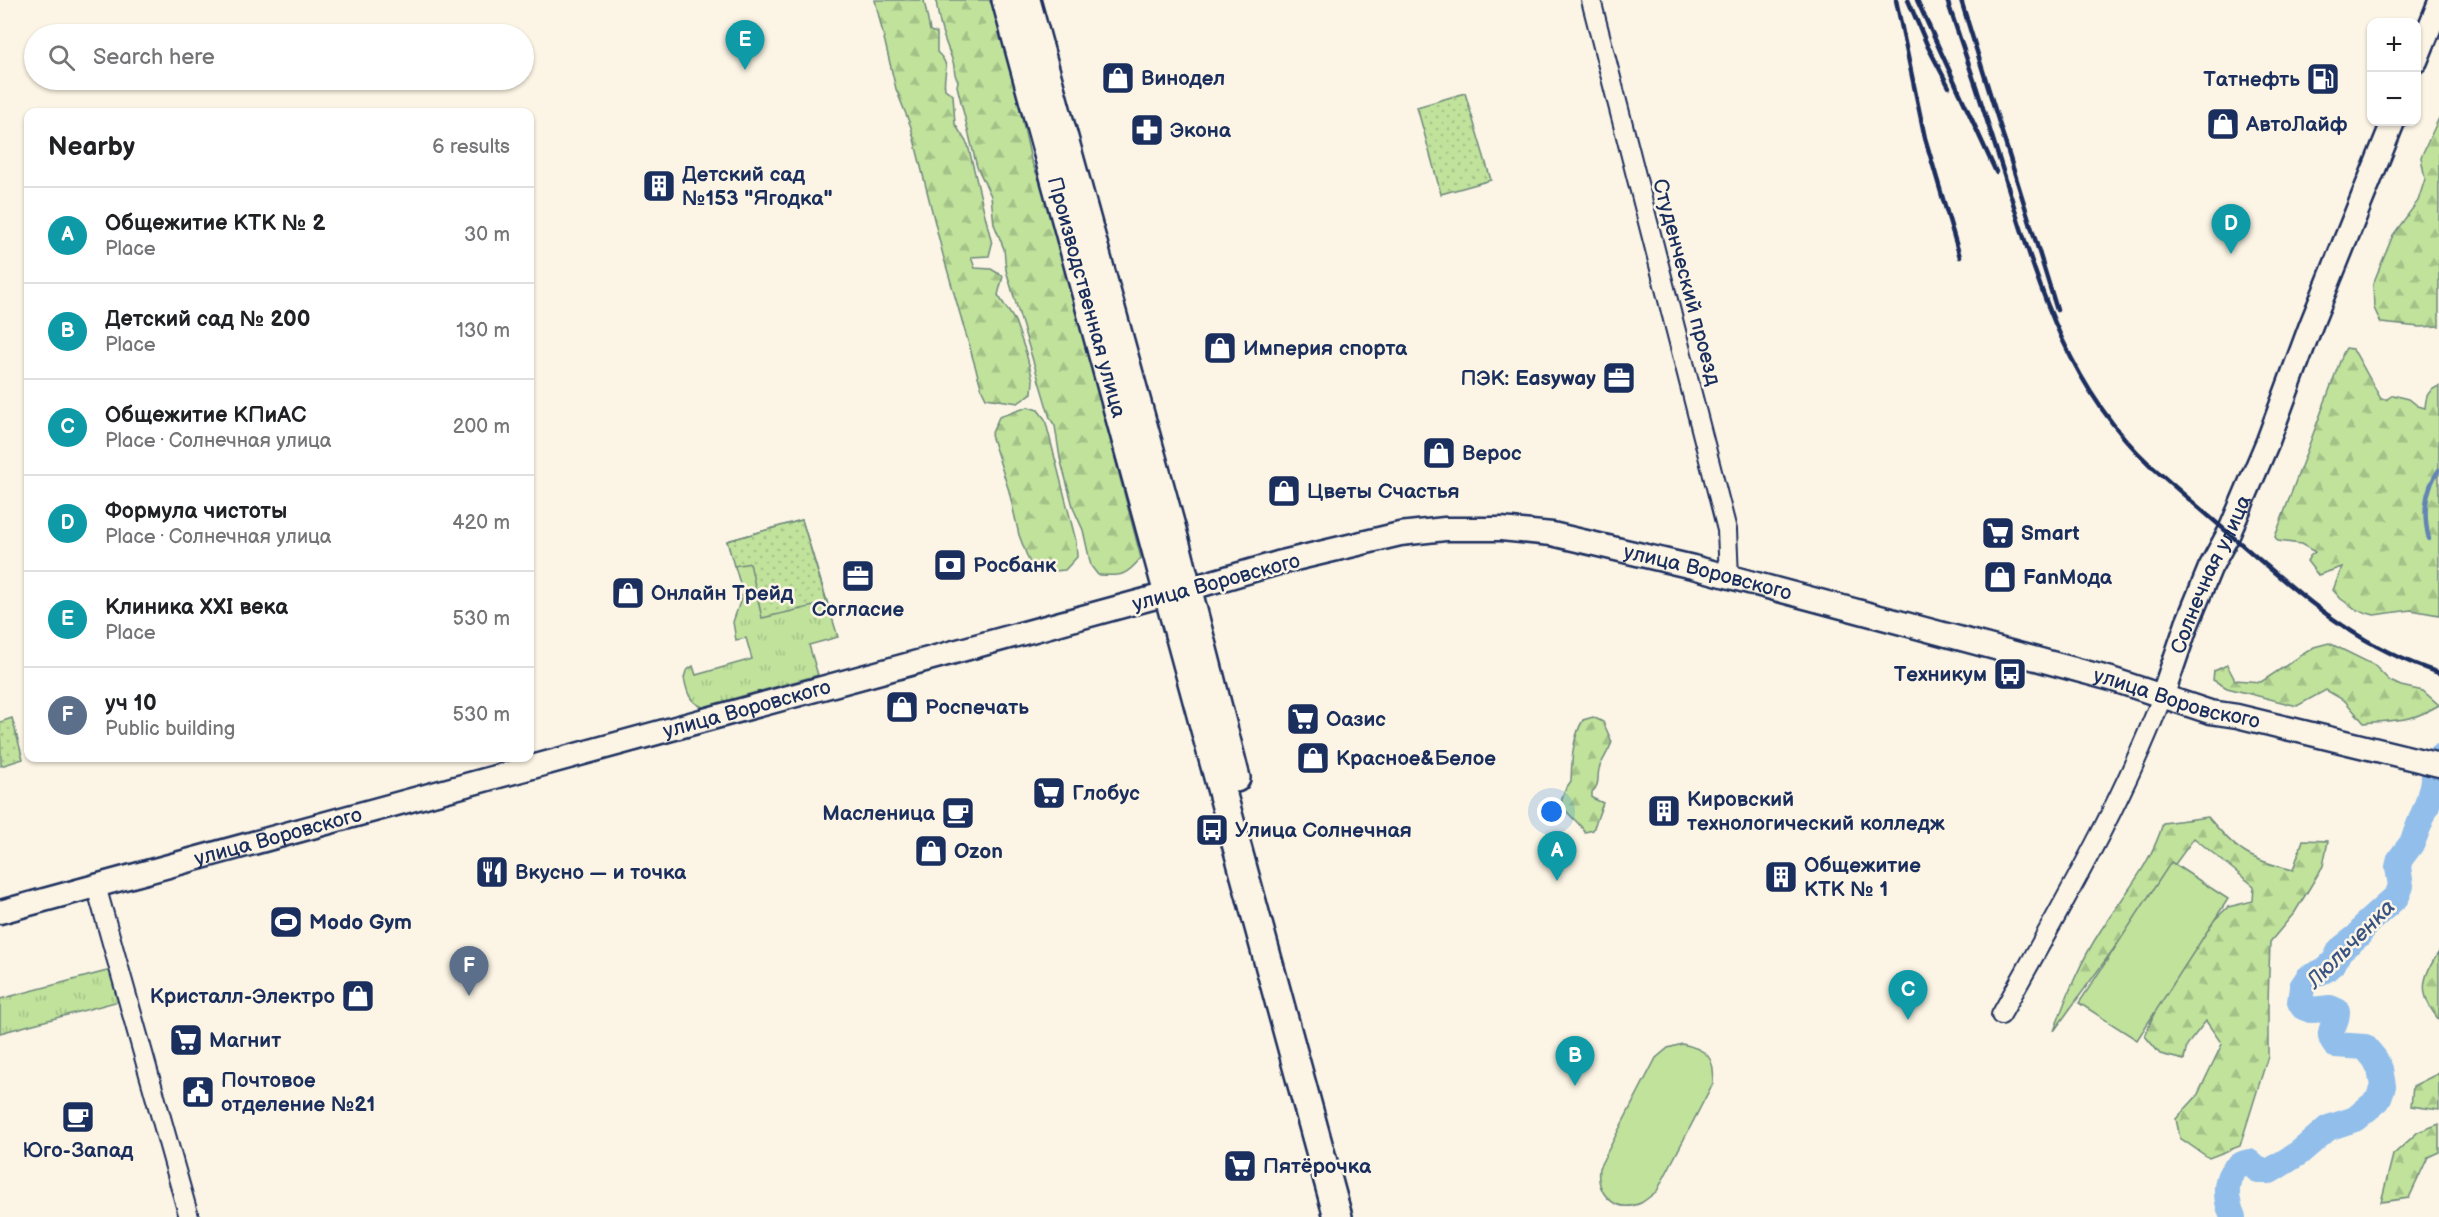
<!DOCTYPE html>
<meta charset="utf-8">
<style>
:root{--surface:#fff;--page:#f2f2f2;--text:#202124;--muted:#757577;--line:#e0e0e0;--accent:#0b8043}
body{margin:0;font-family:"Balsamiq Sans",sans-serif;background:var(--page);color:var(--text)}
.controls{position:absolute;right:18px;top:18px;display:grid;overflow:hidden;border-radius:12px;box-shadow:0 2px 4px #0004}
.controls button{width:54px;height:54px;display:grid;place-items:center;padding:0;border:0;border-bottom:2px solid var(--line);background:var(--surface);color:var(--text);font:30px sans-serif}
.you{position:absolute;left:1552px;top:812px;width:21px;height:21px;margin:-15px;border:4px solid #fff;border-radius:50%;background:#1a73e8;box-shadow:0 0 0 9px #1a73e833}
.badge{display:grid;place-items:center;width:39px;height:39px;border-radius:50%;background:var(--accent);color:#fff;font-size:20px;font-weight:700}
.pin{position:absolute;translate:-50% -50px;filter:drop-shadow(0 2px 3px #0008)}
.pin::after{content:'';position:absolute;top:32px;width:21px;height:18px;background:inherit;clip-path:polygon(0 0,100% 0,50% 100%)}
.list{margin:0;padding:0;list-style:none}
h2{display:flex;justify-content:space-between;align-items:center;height:78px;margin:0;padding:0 24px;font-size:26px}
h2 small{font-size:20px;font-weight:400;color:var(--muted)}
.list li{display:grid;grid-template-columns:39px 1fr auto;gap:18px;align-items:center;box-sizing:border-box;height:96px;padding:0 24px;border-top:2px solid var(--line)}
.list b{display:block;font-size:22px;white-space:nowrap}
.list p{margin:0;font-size:20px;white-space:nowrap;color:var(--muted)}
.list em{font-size:20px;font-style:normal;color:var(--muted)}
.icon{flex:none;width:33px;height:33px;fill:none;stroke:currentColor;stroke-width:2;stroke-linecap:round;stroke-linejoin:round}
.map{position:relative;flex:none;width:2439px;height:1217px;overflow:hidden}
.search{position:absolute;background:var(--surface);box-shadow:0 2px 4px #0004;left:24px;top:24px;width:510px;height:66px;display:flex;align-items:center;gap:15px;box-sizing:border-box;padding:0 21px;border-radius:33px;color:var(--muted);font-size:22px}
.panel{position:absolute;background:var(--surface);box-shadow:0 2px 4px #0004;left:24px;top:108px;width:510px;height:654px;border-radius:12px}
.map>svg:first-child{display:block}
.grass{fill:url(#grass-tufts);stroke:#6e887c;stroke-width:1.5}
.forest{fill:url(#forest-firs);stroke:#6e887c;stroke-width:1.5}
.park{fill:url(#park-dots);stroke:#6e887c;stroke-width:1.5}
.garden{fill:#c0e29b;stroke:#6e887c;stroke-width:1.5}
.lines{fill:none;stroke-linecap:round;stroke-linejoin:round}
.stream{stroke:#6285b3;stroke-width:4.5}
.river{stroke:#91beeb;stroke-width:26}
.minor-casing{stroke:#1b2f5e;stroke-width:22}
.major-casing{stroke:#1b2f5e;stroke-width:27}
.highway-casing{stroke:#1b2f5e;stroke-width:32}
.minor{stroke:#fcf5e5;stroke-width:18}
.major{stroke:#fcf5e5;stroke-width:22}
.highway{stroke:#fcf5e5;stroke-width:27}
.rail{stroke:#1b2f5e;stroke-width:4.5}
.labels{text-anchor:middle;stroke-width:5;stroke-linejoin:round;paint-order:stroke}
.poi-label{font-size:21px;font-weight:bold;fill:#1b2f5e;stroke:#fcf5e5;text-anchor:start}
.street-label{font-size:21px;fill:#1b2f5e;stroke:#fcf5e5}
.water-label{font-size:22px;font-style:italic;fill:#385381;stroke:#fcf5e5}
</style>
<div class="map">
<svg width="2439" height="1217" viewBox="0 0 2439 1217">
<defs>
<pattern id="grass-tufts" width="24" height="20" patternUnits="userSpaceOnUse" patternTransform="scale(1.5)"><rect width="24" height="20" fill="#c0e29b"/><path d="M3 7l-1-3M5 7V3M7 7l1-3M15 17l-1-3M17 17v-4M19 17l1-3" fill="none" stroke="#a4c288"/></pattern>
<pattern id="forest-firs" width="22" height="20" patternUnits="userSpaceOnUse" patternTransform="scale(1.5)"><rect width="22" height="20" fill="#c0e29b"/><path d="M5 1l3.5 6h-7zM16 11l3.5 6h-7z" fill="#a4c288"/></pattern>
<pattern id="park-dots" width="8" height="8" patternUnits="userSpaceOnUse" patternTransform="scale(1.5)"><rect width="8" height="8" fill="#c0e29b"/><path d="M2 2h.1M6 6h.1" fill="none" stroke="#a4c288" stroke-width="1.8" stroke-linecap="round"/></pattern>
</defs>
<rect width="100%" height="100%" fill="#fcf5e5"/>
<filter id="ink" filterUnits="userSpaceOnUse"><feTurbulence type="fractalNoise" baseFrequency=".0167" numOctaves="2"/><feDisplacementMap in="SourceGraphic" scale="12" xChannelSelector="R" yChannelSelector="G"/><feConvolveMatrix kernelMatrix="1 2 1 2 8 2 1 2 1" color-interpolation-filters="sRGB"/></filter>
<g filter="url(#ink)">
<!-- grass -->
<g class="grass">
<path d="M802,520L838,637L809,645L818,675L703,707C689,702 687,692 684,678L686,671L693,666L696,675L752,659L746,638L736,640L733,622L743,593L727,541Z"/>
<path d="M111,970L119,1001L0,1033V999Z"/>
</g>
<!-- forest -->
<g class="forest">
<path d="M875,0H924L930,31L937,33V52C953,67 942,72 945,89L953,95L955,124L968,145L992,244L989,256L971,257L975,268L991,269L1003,276L998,295L1015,321L1026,353L1033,380L1032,393L1018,403L986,398L982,390L943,255L911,127L896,89Z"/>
<path d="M936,0H989L996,11L1013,77L1031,160L1048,202L1141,558C1125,577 1121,576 1098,575L1091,566L1083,530L1074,510L1060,458L1055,426L1050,418L1006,270L1004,249L994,224L991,196L977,167L957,86L958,81C952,72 956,67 952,59C943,36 939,25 936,0Z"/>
<path d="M2439,118V326L2420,327L2381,323L2374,308L2373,284L2393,235L2418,201L2425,179L2421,157Z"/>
<path d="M2346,348L2352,349L2356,354L2381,399H2387L2393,395L2409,399L2418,406L2425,408C2426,396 2427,391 2439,386V615L2411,610L2374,615L2357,610L2341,599L2333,590L2342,567L2318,575L2307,561L2310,556L2315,552L2301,544L2278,541L2275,537L2343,353Z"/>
<path d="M1028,407L1038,410L1045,419L1076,541L1077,557L1065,570L1043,572L1030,564L1019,535L1009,491L991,435L999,417Z"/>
<path d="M2329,643L2374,665L2390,681L2401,686L2423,691L2439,705C2407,724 2397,719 2364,723L2345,701L2326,690L2297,706L2227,688L2213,680L2214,671L2227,665L2235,680L2261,682L2314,647Z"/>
<path d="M1593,717L1603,722L1612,742C1609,750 1605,756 1601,764C1595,775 1602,783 1592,792V798L1603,803L1593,830L1585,832C1571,810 1549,810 1571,781C1572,759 1572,739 1583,720Z"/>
<path d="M2208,817C2238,852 2247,859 2293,870L2303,840L2328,841L2323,866L2295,912L2270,942L2268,1002V1056L2240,1146L2209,1158L2180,1138L2176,1119L2197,1096L2222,1044L2206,1021L2187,1045L2184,1060L2160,1054L2145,1036L2163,991L2209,925L2228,907L2253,901L2254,886L2194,838L2054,1031C2067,995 2080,962 2101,930C2123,896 2152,863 2163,823Z"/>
<path d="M2439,952V1020C2418,994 2421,978 2439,952Z"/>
<path d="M2439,1073V1110L2411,1106L2413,1086Z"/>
<path d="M2439,1124V1152L2428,1157L2409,1198L2381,1202L2393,1155L2418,1132Z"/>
</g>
<!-- park -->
<g class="park">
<path d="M1465,93L1491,180L1441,194L1417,107Z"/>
<path d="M802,520L827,603L762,618L750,563L734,566L727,541Z"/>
<path d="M12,718L23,759L1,766L0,722Z"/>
</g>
<!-- garden -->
<g class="garden">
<path d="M2171,862L2228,899L2137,1040L2079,1003Z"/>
<path d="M1682,1044C1706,1049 1716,1057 1713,1083L1657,1191C1652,1195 1646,1200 1641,1203C1615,1214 1596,1194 1599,1168L1656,1058L1668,1048Z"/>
</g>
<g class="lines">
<!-- stream -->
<path class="stream" d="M2429,539C2423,516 2424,490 2439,470"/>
<!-- river -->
<path class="river" d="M2233,1217C2224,1197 2222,1167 2249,1162L2259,1171H2270L2299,1153L2328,1128L2355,1119L2378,1100L2383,1086L2380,1069L2375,1059L2365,1047L2335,1045C2324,1031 2338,1025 2337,1011L2330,1008L2311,1010L2303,1007L2300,1002L2302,987L2308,978L2325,970L2334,962L2340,950L2359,935L2366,924L2397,896L2401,886L2398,867L2400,859L2412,843L2428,802L2439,757"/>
<!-- minor casing -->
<g class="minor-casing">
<g id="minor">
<path d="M1591,0L1727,530L1729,578"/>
<path d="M96,886L189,1217"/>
<path d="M2001,1015C2058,912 2120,808 2162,697"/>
</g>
</g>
<!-- major casing -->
<g class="major-casing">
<g id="major">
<path d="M2416,61L2439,4"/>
<path id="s1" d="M1188,589L1278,563L1400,534L1445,529H1501L1552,534L1693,567L2111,679L2210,712L2237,716L2439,765"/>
<path id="s2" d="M2162,697L2187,624L2210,568L2229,533L2268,441L2311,325L2393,122"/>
<path id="s3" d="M0,912L1167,594"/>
</g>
</g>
<!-- highway casing -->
<g class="highway-casing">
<g id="highway">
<path id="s4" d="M1006,0L1338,1217"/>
<path d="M1026,0L1178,552L1236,778"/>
</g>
</g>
<!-- minor -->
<use href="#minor" class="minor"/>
<!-- major -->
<use href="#major" class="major"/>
<!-- highway -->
<use href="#highway" class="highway"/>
<!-- rail -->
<g class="rail">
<path d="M1896,0L1925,138L1960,257"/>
<path d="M1908,0L1928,47L1949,87"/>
<path d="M1917,0L1996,172"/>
<path d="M1947,0C1967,58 1986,116 2004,174C2037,280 2066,386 2150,465C2184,495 2219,525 2254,555C2315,607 2361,647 2439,673"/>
<path d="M1961,0L2057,310"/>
</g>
</g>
</g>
<!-- icons -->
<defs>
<g id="shop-square" transform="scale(1.725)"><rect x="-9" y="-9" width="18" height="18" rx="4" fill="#1b2f5e" stroke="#fcf5e5"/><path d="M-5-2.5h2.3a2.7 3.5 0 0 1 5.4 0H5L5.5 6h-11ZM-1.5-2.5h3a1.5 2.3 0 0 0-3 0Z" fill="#fff"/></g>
<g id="fuel-square" transform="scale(1.725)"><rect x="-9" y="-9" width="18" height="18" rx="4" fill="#1b2f5e" stroke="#fcf5e5"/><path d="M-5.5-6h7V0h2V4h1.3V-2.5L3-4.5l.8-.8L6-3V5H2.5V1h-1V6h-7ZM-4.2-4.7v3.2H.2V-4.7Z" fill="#fff"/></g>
<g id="pharmacy-square" transform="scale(1.725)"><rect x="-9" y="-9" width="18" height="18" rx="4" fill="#1b2f5e" stroke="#fcf5e5"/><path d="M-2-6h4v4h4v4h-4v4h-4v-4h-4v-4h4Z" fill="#fff"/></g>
<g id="building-square" transform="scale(1.725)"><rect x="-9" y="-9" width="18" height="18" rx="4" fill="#1b2f5e" stroke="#fcf5e5"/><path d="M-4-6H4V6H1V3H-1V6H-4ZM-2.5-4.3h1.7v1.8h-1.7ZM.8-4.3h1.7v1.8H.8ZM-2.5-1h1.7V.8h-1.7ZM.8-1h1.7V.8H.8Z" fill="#fff"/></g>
<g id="office-square" transform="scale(1.725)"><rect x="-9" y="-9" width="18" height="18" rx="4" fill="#1b2f5e" stroke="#fcf5e5"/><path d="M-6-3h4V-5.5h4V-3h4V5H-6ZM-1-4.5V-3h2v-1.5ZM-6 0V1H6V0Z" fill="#fff"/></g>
<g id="supermarket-square" transform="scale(1.725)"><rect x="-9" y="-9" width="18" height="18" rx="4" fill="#1b2f5e" stroke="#fcf5e5"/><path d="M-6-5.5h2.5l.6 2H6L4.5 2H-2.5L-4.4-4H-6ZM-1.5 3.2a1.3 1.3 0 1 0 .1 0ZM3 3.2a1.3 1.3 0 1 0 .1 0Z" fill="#fff"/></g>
<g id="bank-square" transform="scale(1.725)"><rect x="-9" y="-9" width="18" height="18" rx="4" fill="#1b2f5e" stroke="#fcf5e5"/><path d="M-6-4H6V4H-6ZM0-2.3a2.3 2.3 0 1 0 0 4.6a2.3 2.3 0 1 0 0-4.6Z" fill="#fff"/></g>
<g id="bus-square" transform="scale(1.725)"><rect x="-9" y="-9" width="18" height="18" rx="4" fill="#1b2f5e" stroke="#fcf5e5"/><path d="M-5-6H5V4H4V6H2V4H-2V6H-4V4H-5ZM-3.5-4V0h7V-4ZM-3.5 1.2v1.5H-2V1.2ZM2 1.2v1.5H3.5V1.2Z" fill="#fff"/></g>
<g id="cafe-square" transform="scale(1.725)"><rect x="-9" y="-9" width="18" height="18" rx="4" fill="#1b2f5e" stroke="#fcf5e5"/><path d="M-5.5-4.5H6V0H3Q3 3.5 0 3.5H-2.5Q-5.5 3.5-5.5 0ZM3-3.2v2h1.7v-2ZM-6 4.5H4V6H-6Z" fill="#fff"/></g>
<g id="restaurant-square" transform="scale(1.725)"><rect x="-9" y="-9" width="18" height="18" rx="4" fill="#1b2f5e" stroke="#fcf5e5"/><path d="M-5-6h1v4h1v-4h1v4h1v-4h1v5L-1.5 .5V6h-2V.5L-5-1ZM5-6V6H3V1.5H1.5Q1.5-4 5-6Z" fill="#fff"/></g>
<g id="stadium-square" transform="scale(1.725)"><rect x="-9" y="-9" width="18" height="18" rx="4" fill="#1b2f5e" stroke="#fcf5e5"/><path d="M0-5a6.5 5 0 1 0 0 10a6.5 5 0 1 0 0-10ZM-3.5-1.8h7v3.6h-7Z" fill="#fff"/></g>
<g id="civic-square" transform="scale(1.725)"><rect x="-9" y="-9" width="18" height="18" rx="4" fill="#1b2f5e" stroke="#fcf5e5"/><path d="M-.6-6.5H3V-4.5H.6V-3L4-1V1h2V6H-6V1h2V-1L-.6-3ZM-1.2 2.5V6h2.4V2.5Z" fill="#fff"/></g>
</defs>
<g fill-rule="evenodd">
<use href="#shop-square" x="1118" y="78"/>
<use href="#fuel-square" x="2323" y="79"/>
<use href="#shop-square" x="2223" y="124"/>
<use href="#pharmacy-square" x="1147" y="130"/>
<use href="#building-square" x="659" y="186"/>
<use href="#shop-square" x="1220" y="348"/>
<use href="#office-square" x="1619" y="378"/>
<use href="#shop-square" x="1439" y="453"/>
<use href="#shop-square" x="1284" y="491"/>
<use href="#supermarket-square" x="1998" y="533"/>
<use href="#bank-square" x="950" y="565"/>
<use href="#office-square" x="858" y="576"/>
<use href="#shop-square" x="2000" y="577"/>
<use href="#shop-square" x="628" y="593"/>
<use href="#bus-square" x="2010" y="674"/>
<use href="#shop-square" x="902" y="707"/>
<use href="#supermarket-square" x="1303" y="719"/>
<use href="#shop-square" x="1313" y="758"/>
<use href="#supermarket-square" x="1049" y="793"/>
<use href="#building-square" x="1664" y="811"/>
<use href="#cafe-square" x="958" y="813"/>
<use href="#bus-square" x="1212" y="830"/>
<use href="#shop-square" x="931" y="851"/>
<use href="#restaurant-square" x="492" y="872"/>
<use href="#building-square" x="1781" y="877"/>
<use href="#stadium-square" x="286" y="922"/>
<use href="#shop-square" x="358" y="996"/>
<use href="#supermarket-square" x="186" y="1040"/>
<use href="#civic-square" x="198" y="1092"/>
<use href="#cafe-square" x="78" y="1117"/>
<use href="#supermarket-square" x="1240" y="1166"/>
</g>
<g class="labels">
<!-- poi labels -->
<g class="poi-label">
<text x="1141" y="85">Винодел</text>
<text x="2300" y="86" text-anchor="end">Татнефть</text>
<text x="2246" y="131">АвтоЛайф</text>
<text x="1170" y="137">Экона</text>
<text x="682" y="181">Детский сад<tspan x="682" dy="24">№153 "Ягодка"</tspan></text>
<text x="1243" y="355">Империя спорта</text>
<text x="1596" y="385" text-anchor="end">ПЭК: Easyway</text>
<text x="1462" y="460">Верос</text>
<text x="1307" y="498">Цветы Счастья</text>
<text x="2021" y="540">Smart</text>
<text x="973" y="572">Росбанк</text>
<text x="2023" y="584">FanМода</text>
<text x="651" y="600">Онлайн Трейд</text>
<text x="858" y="616" text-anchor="middle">Согласие</text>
<text x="1987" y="681" text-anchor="end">Техникум</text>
<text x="925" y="714">Роспечать</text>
<text x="1326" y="726">Оазис</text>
<text x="1336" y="765">Красное&amp;Белое</text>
<text x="1072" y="800">Глобус</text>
<text x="1687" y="806">Кировский<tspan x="1687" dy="24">технологический колледж</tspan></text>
<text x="935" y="820" text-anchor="end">Масленица</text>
<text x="1235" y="837">Улица Солнечная</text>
<text x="954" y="858">Ozon</text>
<text x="1804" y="872">Общежитие<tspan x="1804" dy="24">КТК № 1</tspan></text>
<text x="515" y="879">Вкусно — и точка</text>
<text x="309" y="929">Modo Gym</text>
<text x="335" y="1003" text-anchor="end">Кристалл-Электро</text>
<text x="209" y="1047">Магнит</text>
<text x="221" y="1087">Почтовое<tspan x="221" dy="24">отделение №21</tspan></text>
<text x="78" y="1157" text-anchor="middle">Юго-Запад</text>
<text x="1263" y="1173">Пятёрочка</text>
</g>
<!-- street labels -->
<g class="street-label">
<text transform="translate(1687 282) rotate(75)" y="7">Студенческий проезд</text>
<text dy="7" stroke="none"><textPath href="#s4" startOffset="308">Производственная улица</textPath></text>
<text dy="7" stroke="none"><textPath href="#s1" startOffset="532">улица Воровского</textPath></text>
<text dy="7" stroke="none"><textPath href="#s2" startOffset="132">Солнечная улица</textPath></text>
<text transform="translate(1216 582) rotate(-15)" y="7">улица Воровского</text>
<text dy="7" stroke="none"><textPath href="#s1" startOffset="1018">улица Воровского</textPath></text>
<text dy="7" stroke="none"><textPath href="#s3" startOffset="774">улица Воровского</textPath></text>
<text dy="7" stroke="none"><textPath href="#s3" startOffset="288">улица Воровского</textPath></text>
</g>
<!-- water labels -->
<g class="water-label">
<text transform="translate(2350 943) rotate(-45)" y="8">Люльченка</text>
</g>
</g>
</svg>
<div class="controls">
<button>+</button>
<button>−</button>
</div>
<div class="you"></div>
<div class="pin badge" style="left:1557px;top:881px;background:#0f9aa8">A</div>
<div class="pin badge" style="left:1575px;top:1086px;background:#0f9aa8">B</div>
<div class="pin badge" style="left:1908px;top:1020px;background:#0f9aa8">C</div>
<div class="pin badge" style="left:2231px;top:254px;background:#0f9aa8">D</div>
<div class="pin badge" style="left:745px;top:70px;background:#0f9aa8">E</div>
<div class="pin badge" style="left:469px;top:996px;background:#5c6f8a">F</div>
<div class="search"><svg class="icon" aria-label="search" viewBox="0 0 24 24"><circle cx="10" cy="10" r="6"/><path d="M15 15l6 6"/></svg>Search here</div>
<section class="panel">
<h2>Nearby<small>6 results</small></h2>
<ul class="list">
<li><span class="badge" style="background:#0f9aa8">A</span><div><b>Общежитие КТК № 2</b><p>Place</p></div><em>30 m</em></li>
<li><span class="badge" style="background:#0f9aa8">B</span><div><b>Детский сад № 200</b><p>Place</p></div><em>130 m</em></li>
<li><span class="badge" style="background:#0f9aa8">C</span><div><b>Общежитие КПиАС</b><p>Place · Солнечная улица</p></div><em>200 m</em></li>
<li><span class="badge" style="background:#0f9aa8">D</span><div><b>Формула чистоты</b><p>Place · Солнечная улица</p></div><em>420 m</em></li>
<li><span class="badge" style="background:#0f9aa8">E</span><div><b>Клиника XXI века</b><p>Place</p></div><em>530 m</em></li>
<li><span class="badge" style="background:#5c6f8a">F</span><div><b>уч 10</b><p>Public building</p></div><em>530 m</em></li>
</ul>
</section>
</div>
